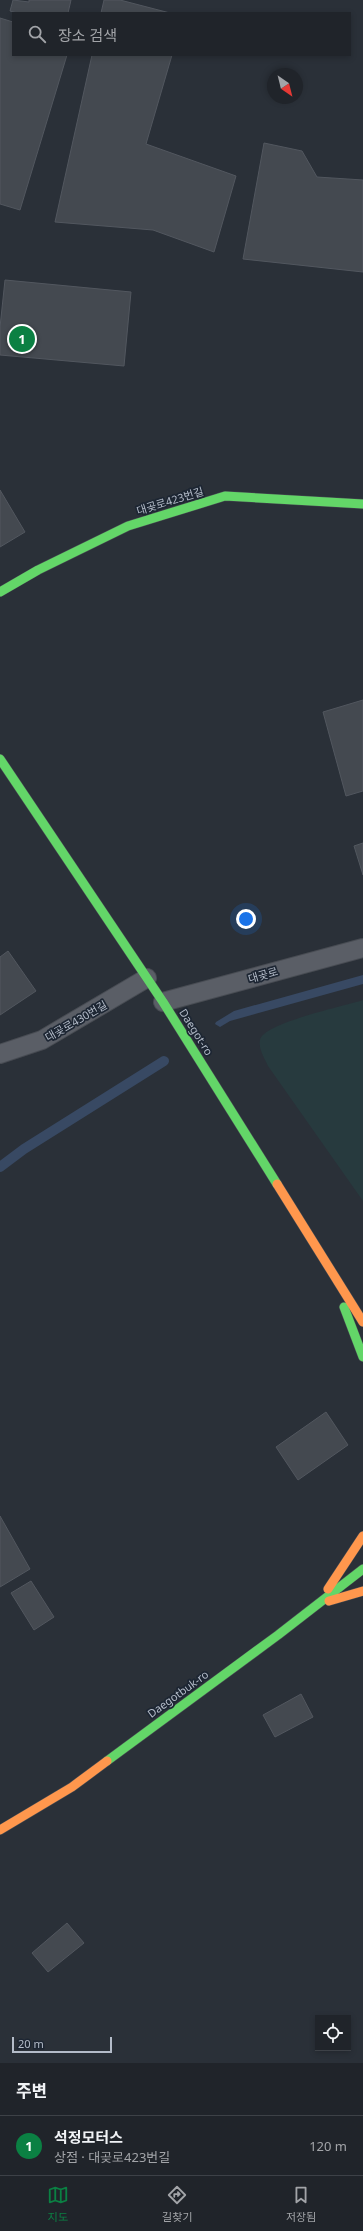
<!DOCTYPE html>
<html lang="ko">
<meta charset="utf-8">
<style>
:root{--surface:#20242a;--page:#282c32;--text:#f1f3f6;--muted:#a2a4a8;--line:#3d4147;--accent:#0b8043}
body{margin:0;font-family:"Noto Sans","Noto Sans KR",sans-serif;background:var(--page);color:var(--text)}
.controls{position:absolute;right:12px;bottom:12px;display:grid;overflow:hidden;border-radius:0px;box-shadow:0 2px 6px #0003}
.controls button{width:36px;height:36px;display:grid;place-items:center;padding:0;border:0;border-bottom:1px solid var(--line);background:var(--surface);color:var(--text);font:20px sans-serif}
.compass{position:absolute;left:267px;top:68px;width:36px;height:36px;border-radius:50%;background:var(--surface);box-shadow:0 2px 6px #0003;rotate:145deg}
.scale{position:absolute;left:12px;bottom:10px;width:100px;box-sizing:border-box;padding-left:4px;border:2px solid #b4bcc9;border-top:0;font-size:11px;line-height:14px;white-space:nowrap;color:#b4bcc9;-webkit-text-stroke:3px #1d2633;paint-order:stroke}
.you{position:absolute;left:246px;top:919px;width:14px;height:14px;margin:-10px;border:3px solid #fff;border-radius:50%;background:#1a73e8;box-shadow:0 0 0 6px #1a73e833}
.badge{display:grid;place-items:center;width:26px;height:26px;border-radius:50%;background:var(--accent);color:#fff;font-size:13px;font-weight:700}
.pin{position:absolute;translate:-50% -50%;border:2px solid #fff;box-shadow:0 1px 4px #0006}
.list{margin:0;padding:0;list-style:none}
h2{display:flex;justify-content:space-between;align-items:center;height:52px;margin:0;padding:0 16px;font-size:17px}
h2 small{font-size:13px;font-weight:400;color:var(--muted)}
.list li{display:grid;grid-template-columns:26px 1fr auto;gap:12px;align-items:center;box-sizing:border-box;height:60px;padding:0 16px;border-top:1px solid var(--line)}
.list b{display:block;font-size:15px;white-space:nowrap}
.list p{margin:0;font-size:13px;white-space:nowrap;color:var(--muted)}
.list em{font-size:13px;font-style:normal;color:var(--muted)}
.icon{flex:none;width:22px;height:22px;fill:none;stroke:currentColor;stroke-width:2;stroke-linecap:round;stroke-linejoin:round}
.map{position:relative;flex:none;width:363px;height:2063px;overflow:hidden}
.search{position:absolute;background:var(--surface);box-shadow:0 2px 6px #0003;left:12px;right:12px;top:12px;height:44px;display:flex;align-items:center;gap:10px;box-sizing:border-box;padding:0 14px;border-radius:0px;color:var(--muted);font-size:15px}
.sheet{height:112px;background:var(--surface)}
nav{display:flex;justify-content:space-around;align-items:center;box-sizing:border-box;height:56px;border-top:1px solid var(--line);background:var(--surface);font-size:11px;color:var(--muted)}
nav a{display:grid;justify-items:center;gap:2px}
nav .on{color:var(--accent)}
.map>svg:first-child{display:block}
.green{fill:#273a3e}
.water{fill:#384963}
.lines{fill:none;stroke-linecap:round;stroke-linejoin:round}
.stream{stroke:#384963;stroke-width:10}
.building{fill:#444950;stroke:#52575f}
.lane-casing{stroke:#484c53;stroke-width:20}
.fast-casing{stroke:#484c53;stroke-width:10}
.slow-casing{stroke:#484c53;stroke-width:10}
.lane{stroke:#5a5e66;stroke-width:18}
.fast{stroke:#63d668;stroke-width:9}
.slow{stroke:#ff974d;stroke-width:9}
.labels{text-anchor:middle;stroke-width:3.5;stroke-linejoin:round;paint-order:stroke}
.street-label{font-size:11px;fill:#b4bcc9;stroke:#1d2633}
</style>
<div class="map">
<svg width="363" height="2063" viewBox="0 0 363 2063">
<rect width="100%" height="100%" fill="#2a3038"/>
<!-- green -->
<path class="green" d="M363,1000V1201L268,1066C265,1059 258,1049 260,1040C263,1023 345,1006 363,1000Z"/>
<!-- water -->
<path class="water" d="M363,975V984L230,1021L220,1027L215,1024L216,1022L234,1011Z"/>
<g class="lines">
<!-- stream -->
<path class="stream" d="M0,1167L24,1149L164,1061"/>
</g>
<!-- building -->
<g class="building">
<path d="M13,0L29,2V0H71L68,13H17L10,11Z"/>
<path d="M104,0H120L170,13H101Z"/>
<path d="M0,18L13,22V55H67L20,210L0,204Z"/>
<path d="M92,55H172L146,144L236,176L214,252L153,230L55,222Z"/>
<path d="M264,143L302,151L317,177L363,180V272L243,259Z"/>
<path d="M5,280L131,292L124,366L0,355V327Z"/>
<path d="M0,490L25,532L0,547Z"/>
<path d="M363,700V791L346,796L323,712Z"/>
<path d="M363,843V875L354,846Z"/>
<path d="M8,951L36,991L0,1015V957Z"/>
<path d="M326,1412L348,1445L298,1480L276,1447Z"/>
<path d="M0,1516L30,1569L0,1587Z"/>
<path d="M31,1581L54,1617L34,1630L11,1593Z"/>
<path d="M301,1694L313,1717L275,1737L263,1715Z"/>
<path d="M67,1923L84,1943L48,1972L32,1953Z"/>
</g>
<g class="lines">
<!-- lane casing -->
<g class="lane-casing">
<g id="lane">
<path d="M163,1002L363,948"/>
<path d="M0,1054L42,1040L147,978"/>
</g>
</g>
<!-- fast casing -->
<g class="fast-casing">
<g id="fast">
<path d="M0,592L38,570L128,526L225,496L363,504"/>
<path d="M0,759L163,1002L277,1184"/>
<path d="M344,1307L363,1357"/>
<path d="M107,1761L278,1635L363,1569"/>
</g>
</g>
<!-- slow casing -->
<g class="slow-casing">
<g id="slow">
<path d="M277,1184L363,1322"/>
<path d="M328,1589L363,1536"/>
<path d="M329,1601L363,1591"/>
<path d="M0,1830L72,1787L107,1761"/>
</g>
</g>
<!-- lane -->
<use href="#lane" class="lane"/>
<!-- fast -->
<use href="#fast" class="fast"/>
<!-- slow -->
<use href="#slow" class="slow"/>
</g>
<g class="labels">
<!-- street labels -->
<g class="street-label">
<text transform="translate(170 501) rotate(-17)" y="4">대곶로423번길</text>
<text transform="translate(263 975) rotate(-16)" y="4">대곶로</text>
<text transform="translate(76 1021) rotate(-30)" y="4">대곶로430번길</text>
<text transform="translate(196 1032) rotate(58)" y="4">Daegot-ro</text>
<text transform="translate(178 1694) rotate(-36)" y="4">Daegotbuk-ro</text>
</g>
</g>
</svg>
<div class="controls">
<button><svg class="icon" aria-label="locate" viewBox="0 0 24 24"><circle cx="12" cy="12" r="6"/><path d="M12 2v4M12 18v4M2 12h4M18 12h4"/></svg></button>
</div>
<svg class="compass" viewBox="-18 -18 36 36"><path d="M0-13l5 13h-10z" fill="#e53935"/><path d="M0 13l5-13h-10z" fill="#a2a4a8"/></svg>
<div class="scale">20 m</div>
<div class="you"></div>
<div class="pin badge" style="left:22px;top:339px">1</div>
<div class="search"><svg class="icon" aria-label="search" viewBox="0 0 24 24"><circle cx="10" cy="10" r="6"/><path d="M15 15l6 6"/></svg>장소 검색</div>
</div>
<section class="sheet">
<h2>주변<small></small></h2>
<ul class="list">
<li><span class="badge">1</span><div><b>석정모터스</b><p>상점 · 대곶로423번길</p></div><em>120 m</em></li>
</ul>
</section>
<nav>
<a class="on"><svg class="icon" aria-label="map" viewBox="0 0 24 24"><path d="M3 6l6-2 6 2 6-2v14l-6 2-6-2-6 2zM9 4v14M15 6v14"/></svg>지도</a>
<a><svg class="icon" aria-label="directions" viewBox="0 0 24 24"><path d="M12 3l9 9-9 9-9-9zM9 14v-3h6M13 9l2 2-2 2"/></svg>길찾기</a>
<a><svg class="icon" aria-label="saved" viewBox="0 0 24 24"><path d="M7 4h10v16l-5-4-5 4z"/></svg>저장됨</a>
</nav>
